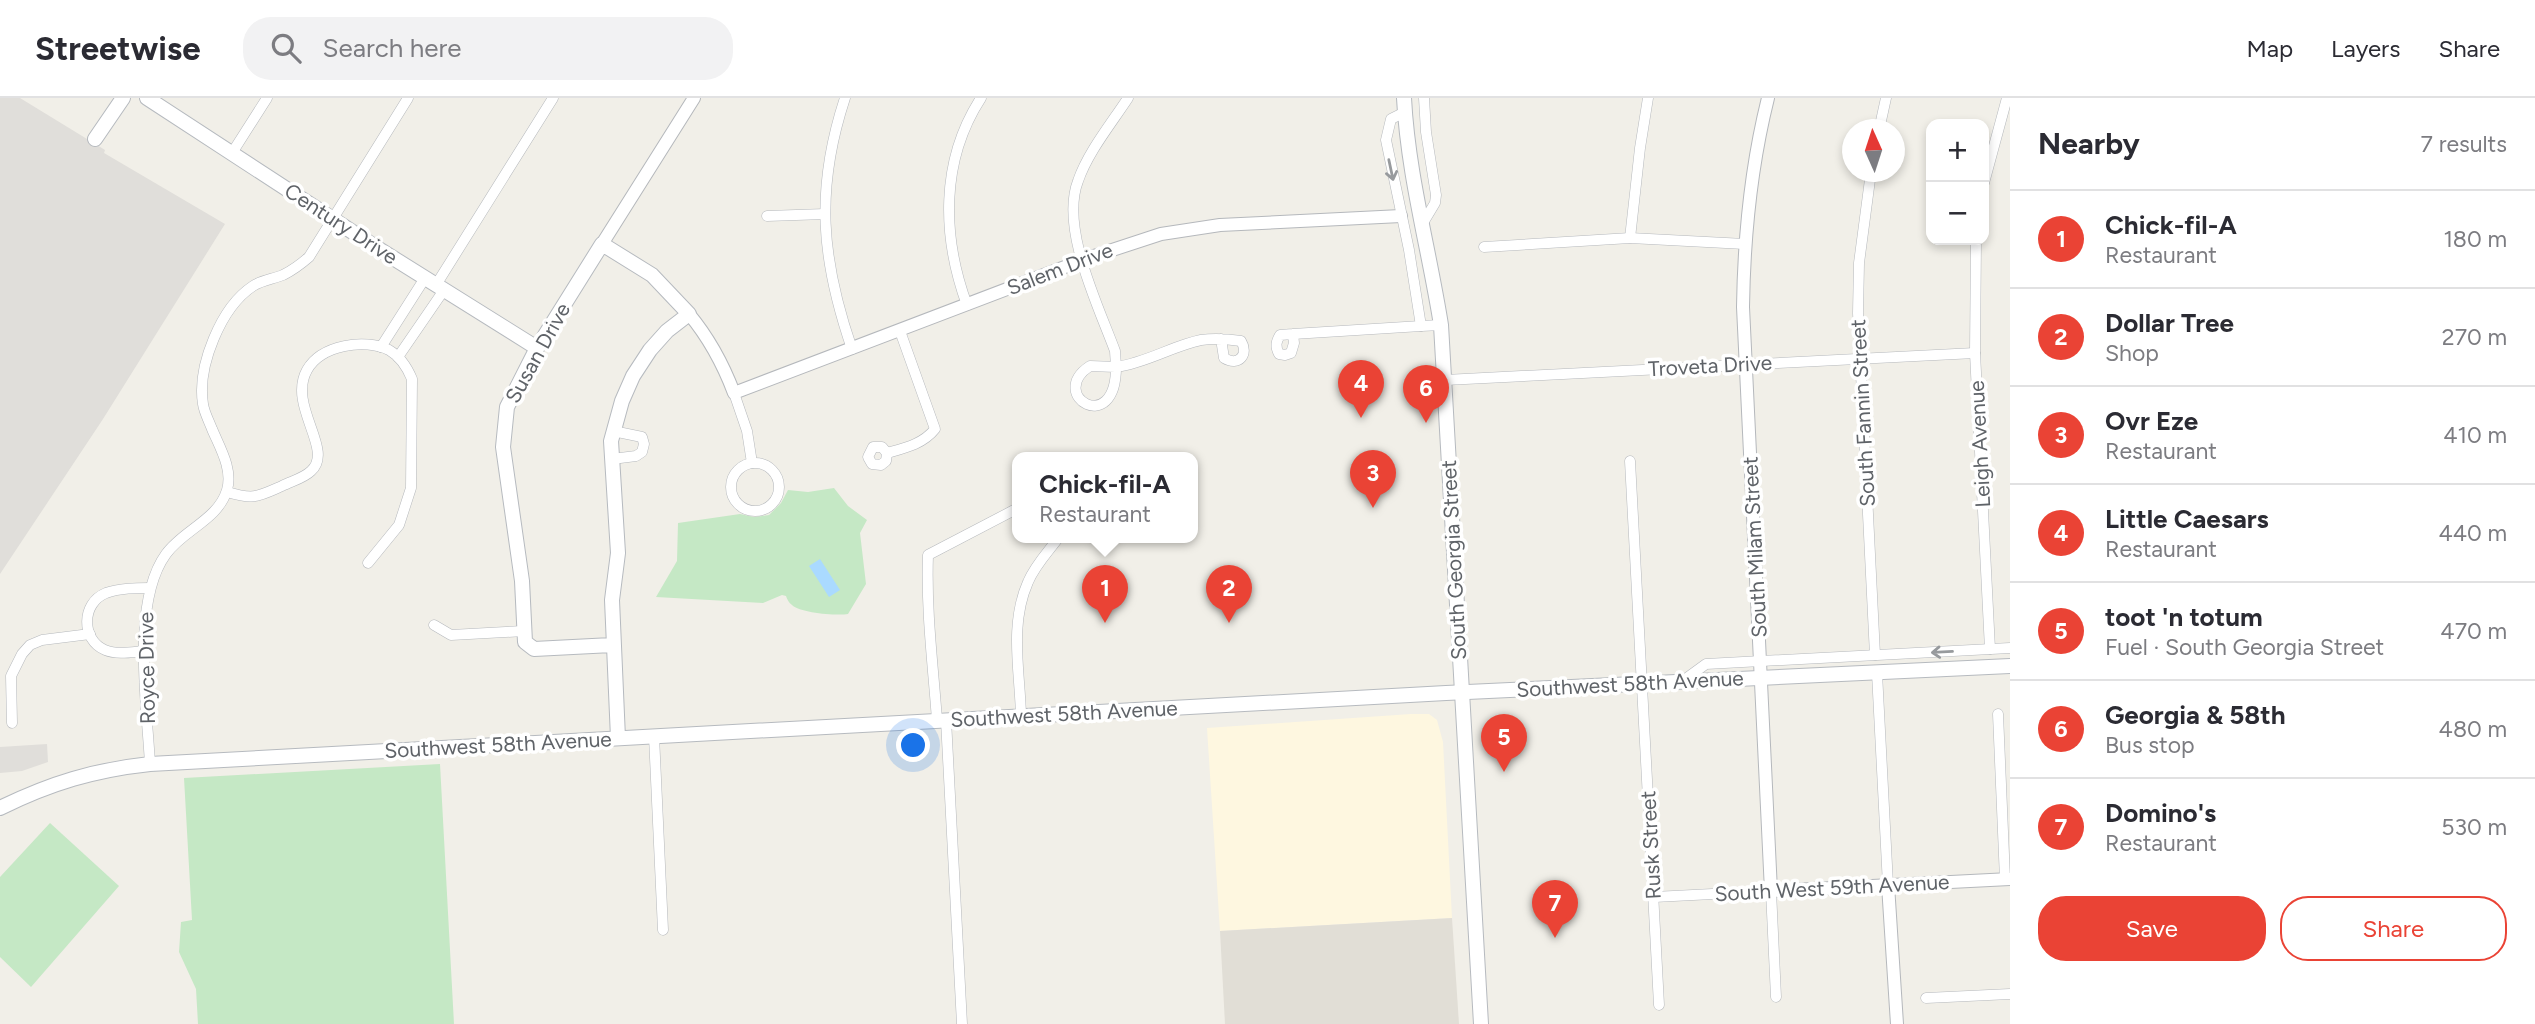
<!DOCTYPE html>
<meta charset="utf-8">
<style>
:root{--surface:#fff;--page:#f2f2f3;--text:#2b2b33;--muted:#7c7c81;--line:#e1e1e2;--accent:#ea4335}
body{margin:0;font-family:Figtree,sans-serif;background:var(--page);color:var(--text)}
.controls{position:absolute;right:21px;top:21px;display:grid;overflow:hidden;border-radius:14px;box-shadow:0 4px 10px #0003}
.controls button{width:63px;height:63px;display:grid;place-items:center;padding:0;border:0;border-bottom:2px solid var(--line);background:var(--surface);color:var(--text);font:35px sans-serif}
.compass{position:absolute;left:1842px;top:21px;width:63px;height:63px;border-radius:50%;background:var(--surface);box-shadow:0 4px 10px #0003;rotate:357deg}
.you{position:absolute;left:914px;top:648px;width:24px;height:24px;margin:-18px;border:5px solid #fff;border-radius:50%;background:#1a73e8;box-shadow:0 0 0 10px #1a73e833}
.badge{display:grid;place-items:center;width:46px;height:46px;border-radius:50%;background:var(--accent);color:#fff;font-size:23px;font-weight:700}
.pin{position:absolute;translate:-50% -58px;filter:drop-shadow(0 2px 4px #0008)}
.pin::after{content:'';position:absolute;top:37px;width:24px;height:21px;background:inherit;clip-path:polygon(0 0,100% 0,50% 100%)}
.popup{position:absolute;left:1012px;top:354px;width:186px;height:91px;box-sizing:border-box;display:grid;place-content:center;border-radius:14px;background:var(--surface);filter:drop-shadow(0 2px 5px #0005);font-size:23px;white-space:nowrap;color:var(--muted)}
.popup b{font-size:26px;color:var(--text)}
.popup::after{content:'';position:absolute;left:50%;top:100%;margin-left:-14px;border:14px solid transparent;border-top-color:var(--surface)}
.list{margin:0;padding:0;list-style:none}
h2{display:flex;justify-content:space-between;align-items:center;height:91px;margin:0;padding:0 28px;font-size:30px}
h2 small{font-size:23px;font-weight:400;color:var(--muted)}
.list li{display:grid;grid-template-columns:46px 1fr auto;gap:21px;align-items:center;box-sizing:border-box;height:98px;padding:0 28px;border-top:2px solid var(--line)}
.list b{display:block;font-size:26px;white-space:nowrap}
.list p{margin:0;font-size:23px;white-space:nowrap;color:var(--muted)}
.list em{font-size:23px;font-style:normal;color:var(--muted)}
.actions{display:flex;gap:14px;padding:21px 28px}
.actions a{flex:1;padding:16px 0;border:2px solid var(--accent);border-radius:28px;text-align:center;font-size:24px;color:var(--accent)}
.actions .main{background:var(--accent);color:#fff}
.icon{flex:none;width:38px;height:38px;fill:none;stroke:currentColor;stroke-width:2;stroke-linecap:round;stroke-linejoin:round}
.map{position:relative;flex:none;width:2010px;height:926px;overflow:hidden}
header{display:flex;align-items:center;gap:42px;box-sizing:border-box;height:98px;padding:0 35px;background:var(--surface);border-bottom:2px solid var(--line)}
header strong{font-size:33px}
nav{display:flex;gap:38px;margin-inline-start:auto;font-size:24px}
.search{width:490px;height:63px;background:var(--page);display:flex;align-items:center;gap:18px;box-sizing:border-box;padding:0 24px;border-radius:28px;color:var(--muted);font-size:26px}
main{display:flex}
aside{flex:1;background:var(--surface)}
.map>svg:first-child{display:block}
.commercial{fill:#fef7e0}
.industrial{fill:#e0deda}
.education{fill:#e1ded6}
.green{fill:#c5e8c5}
.water{fill:#aadaff}
.lines{fill:none;stroke-linecap:round;stroke-linejoin:round}
.minor-casing{stroke:#b5b8bc;stroke-width:11}
.tertiary-casing{stroke:#b5b8bc;stroke-width:14}
.secondary-casing{stroke:#b6babf;stroke-width:16}
.minor{stroke:#fff;stroke-width:10}
.tertiary{stroke:#fff;stroke-width:12}
.secondary{stroke:#fff;stroke-width:14}
.oneway{stroke:#979a9d}
.labels{text-anchor:middle;stroke-width:7;stroke-linejoin:round;paint-order:stroke}
.street-label{font-size:21px;fill:#5f6368;stroke:#fff}
</style>
<header>
<strong>Streetwise</strong>
<div class="search"><svg class="icon" aria-label="search" viewBox="0 0 24 24"><circle cx="10" cy="10" r="6"/><path d="M15 15l6 6"/></svg>Search here</div>
<nav><a>Map</a><a>Layers</a><a>Share</a></nav>
</header>
<main>
<div class="map">
<svg width="2010" height="926" viewBox="0 0 2010 926">
<rect width="100%" height="100%" fill="#f1efe8"/>
<!-- commercial -->
<path class="commercial" d="M1411,616H1429L1437,622L1443,644L1452,820L1220,833L1207,630Z"/>
<!-- industrial -->
<g class="industrial">
<path d="M0,0H20L105,52L104,55L225,126L103,321L0,476Z"/>
<path d="M47,646L48,664L22,673L0,675V649Z"/>
</g>
<!-- education -->
<path class="education" d="M1452,820L1459,926H1225L1220,833Z"/>
<!-- green -->
<g class="green">
<path d="M834,390L848,408L867,422L860,435L866,486L848,516C837,518 800,515 792,507C789,505 787,501 786,498L782,497L763,505L656,499L677,463L678,425L740,416L754,419L769,417L781,405L788,392L808,394Z"/>
<path d="M440,666L454,926H198L196,891L179,854L181,824L192,822L184,680Z"/>
<path d="M50,725L119,788L31,889L0,859V779Z"/>
</g>
<!-- water -->
<path class="water" d="M820,461L840,492L829,499L809,468Z"/>
<g class="lines">
<!-- minor casing -->
<g class="minor-casing">
<g id="minor">
<path d="M845,0C815,91 821,161 852,251"/>
<path d="M1128,0C1111,26 1088,54 1078,83C1060,130 1098,207 1115,253L1116,269C1146,265 1172,248 1201,242C1214,240 1228,241 1241,243C1249,256 1239,269 1224,260L1221,241"/>
<path d="M1405,14L1391,21L1386,42L1409,152L1421,228"/>
<path d="M1879,32L1886,0"/>
<path d="M232,55L267,0"/>
<path d="M1871,74L1859,165L1858,215L1875,557"/>
<path d="M1984,85L2007,0"/>
<path d="M767,118L825,116"/>
<path d="M1423,125L1435,105L1436,97L1426,34L1424,0"/>
<path d="M1630,140L1640,50L1648,0"/>
<path d="M1976,142L1975,255L1990,551"/>
<path d="M1484,149L1630,140L1745,146"/>
<path d="M436,187L553,0"/>
<path d="M967,207C942,139 940,63 981,0"/>
<path d="M1293,236L1294,245L1291,255L1285,257L1279,256C1275,248 1276,244 1280,237L1293,236L1421,228L1441,227"/>
<path d="M381,249L425,180"/>
<path d="M398,259L444,192"/>
<path d="M1090,268L1116,269C1116,340 1046,297 1090,268Z"/>
<path d="M1445,282L1975,255"/>
<path d="M734,295L747,333L752,365"/>
<path d="M887,355L886,363L881,367L872,366L868,359L873,349H882L887,355C905,350 923,346 935,331L900,233"/>
<path d="M612,361L636,358L642,354L644,346L642,339L613,333"/>
<path d="M1630,363L1659,907"/>
<circle cx="755" cy="389" r="24"/>
<path d="M227,394C254,402 257,399 282,388C292,383 304,380 311,373C335,352 287,308 307,272C321,247 365,240 389,252C401,259 407,269 412,281L411,390L399,427L368,465"/>
<path d="M434,527L451,537L524,533"/>
<path d="M144,553C132,554 117,557 105,552C81,542 81,505 106,495C120,490 136,490 150,490"/>
<path d="M1877,575L1888,787"/>
<path d="M1684,582L1706,566L2010,550"/>
<path d="M1998,616L2005,781"/>
<path d="M1021,618C1020,573 1009,527 1028,484C1035,467 1048,454 1059,439"/>
<path d="M937,622C933,567 926,513 928,457L1018,410"/>
<path d="M946,622L962,926"/>
<path d="M12,625L11,578L22,556L30,547L42,542L90,536"/>
<path d="M654,638L663,832"/>
<path d="M150,666C147,608 131,504 166,456C183,432 218,422 227,392C233,371 220,350 212,331C209,323 204,314 203,306C197,268 221,209 253,188C262,182 273,181 283,177C293,172 301,166 309,159L408,0"/>
<path d="M1654,799L1771,793L1776,899"/>
<path d="M1926,900L2010,896"/>
</g>
</g>
<!-- tertiary casing -->
<g class="tertiary-casing">
<g id="tertiary">
<path d="M1768,0C1751,68 1744,139 1743,209L1771,793L2010,781"/>
<path d="M602,146L694,0"/>
<path d="M689,216C709,240 723,266 734,295L1091,159L1161,136L1220,127L1401,118"/>
<path d="M1888,787L1897,926"/>
</g>
</g>
<!-- secondary casing -->
<g class="secondary-casing">
<g id="secondary">
<path d="M147,0L374,148L537,250"/>
<path d="M1404,0C1408,77 1429,151 1441,227L1481,926"/>
<path d="M95,41L123,0"/>
<path d="M612,547L534,551L525,544L522,483L503,349L507,309L537,250L602,146L652,177L689,216L667,233L650,252L633,278L622,303L611,343L618,455L612,502L618,640"/>
<path d="M0,710C51,685 94,672 150,666L1446,595L2010,568"/>
</g>
</g>
<!-- minor -->
<use href="#minor" class="minor"/>
<!-- tertiary -->
<use href="#tertiary" class="tertiary"/>
<!-- secondary -->
<use href="#secondary" class="secondary"/>
</g>
<!-- one-way arrows -->
<defs><path id="oneway-shaft" d="M-6 0H5M1.5-3L5.5 0L1.5 3" fill="none" stroke-width="1.6" stroke-linecap="round" stroke-linejoin="round" transform="scale(1.75)"/></defs>
<g class="oneway">
<use href="#oneway-shaft" transform="translate(1391 72) rotate(78)"/>
<use href="#oneway-shaft" transform="translate(1942 554) rotate(177)"/>
</g>
<g class="labels">
<!-- street labels -->
<g class="street-label">
<text transform="translate(341 126) rotate(33)" y="7">Century Drive</text>
<text transform="translate(1060 171) rotate(-21)" y="7">Salem Drive</text>
<text transform="translate(538 255) rotate(-61)" y="7">Susan Drive</text>
<text transform="translate(1710 268) rotate(-3)" y="7">Troveta Drive</text>
<text transform="translate(1863 315) rotate(-93)" y="7">South Fannin Street</text>
<text transform="translate(1980 346) rotate(-93)" y="7">Leigh Avenue</text>
<text transform="translate(1755 449) rotate(-93)" y="7">South Milam Street</text>
<text transform="translate(1454 462) rotate(-93)" y="7">South Georgia Street</text>
<text transform="translate(147 570) rotate(-91)" y="7">Royce Drive</text>
<text transform="translate(1630 586) rotate(-3)" y="7">Southwest 58th Avenue</text>
<text transform="translate(1064 616) rotate(-3)" y="7">Southwest 58th Avenue</text>
<text transform="translate(498 647) rotate(-3)" y="7">Southwest 58th Avenue</text>
<text transform="translate(1651 747) rotate(-93)" y="7">Rusk Street</text>
<text transform="translate(1832 790) rotate(-3)" y="7">South West 59th Avenue</text>
</g>
</g>
</svg>
<div class="controls">
<button>+</button>
<button>−</button>
</div>
<svg class="compass" viewBox="-18 -18 36 36"><path d="M0-13l5 13h-10z" fill="#e53935"/><path d="M0 13l5-13h-10z" fill="#7c7c81"/></svg>
<div class="you"></div>
<div class="pin badge" style="left:1105px;top:525px">1</div>
<div class="popup"><b>Chick-fil-A</b>Restaurant</div>
<div class="pin badge" style="left:1229px;top:525px">2</div>
<div class="pin badge" style="left:1373px;top:410px">3</div>
<div class="pin badge" style="left:1361px;top:320px">4</div>
<div class="pin badge" style="left:1504px;top:674px">5</div>
<div class="pin badge" style="left:1426px;top:325px">6</div>
<div class="pin badge" style="left:1555px;top:840px">7</div>
</div>
<aside>
<h2>Nearby<small>7 results</small></h2>
<ul class="list">
<li><span class="badge">1</span><div><b>Chick-fil-A</b><p>Restaurant</p></div><em>180 m</em></li>
<li><span class="badge">2</span><div><b>Dollar Tree</b><p>Shop</p></div><em>270 m</em></li>
<li><span class="badge">3</span><div><b>Ovr Eze</b><p>Restaurant</p></div><em>410 m</em></li>
<li><span class="badge">4</span><div><b>Little Caesars</b><p>Restaurant</p></div><em>440 m</em></li>
<li><span class="badge">5</span><div><b>toot 'n totum</b><p>Fuel · South Georgia Street</p></div><em>470 m</em></li>
<li><span class="badge">6</span><div><b>Georgia &amp; 58th</b><p>Bus stop</p></div><em>480 m</em></li>
<li><span class="badge">7</span><div><b>Domino's</b><p>Restaurant</p></div><em>530 m</em></li>
</ul>
<div class="actions"><a class="main">Save</a><a>Share</a></div>
</aside>
</main>
